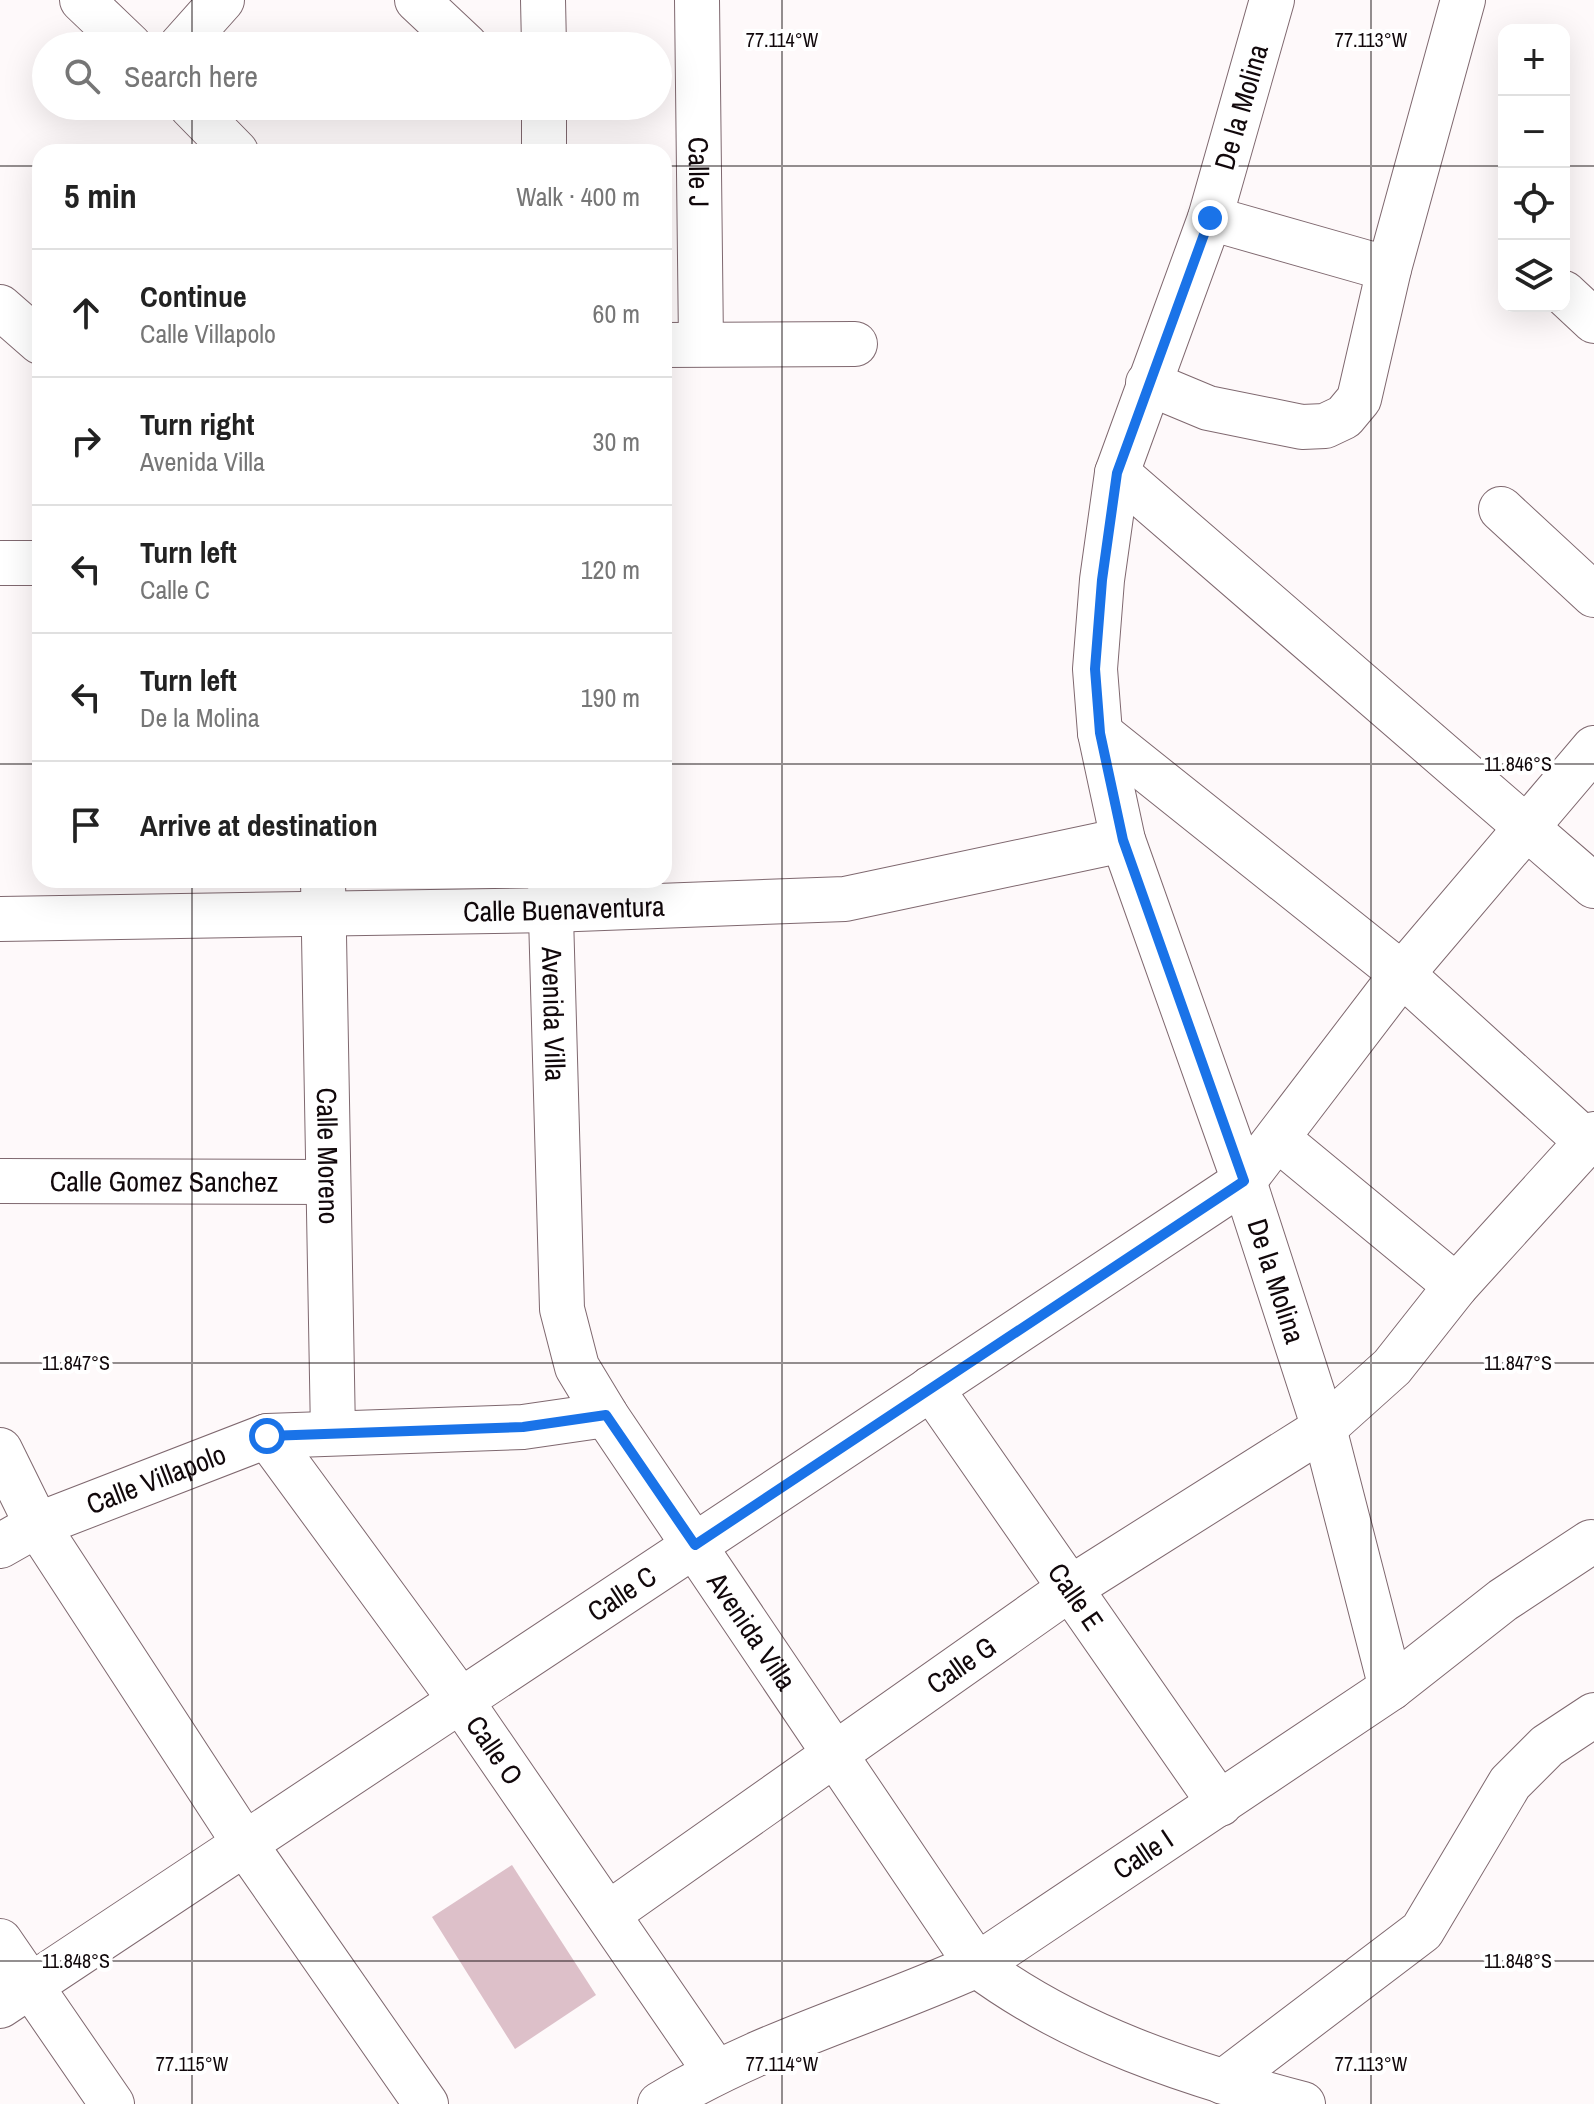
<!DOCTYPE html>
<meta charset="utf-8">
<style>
:root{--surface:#fff;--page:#f2f2f2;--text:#222;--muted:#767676;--line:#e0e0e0}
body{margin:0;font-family:"Archivo Narrow",sans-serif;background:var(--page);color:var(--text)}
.controls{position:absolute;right:24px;top:24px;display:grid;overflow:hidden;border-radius:16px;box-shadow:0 8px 32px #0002}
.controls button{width:72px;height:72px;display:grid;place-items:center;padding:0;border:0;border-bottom:2px solid var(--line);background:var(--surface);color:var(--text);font:40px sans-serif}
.stop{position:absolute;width:24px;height:24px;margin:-18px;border:6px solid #1a73e8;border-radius:50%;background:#fff}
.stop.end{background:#1a73e8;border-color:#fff;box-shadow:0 2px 8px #0008}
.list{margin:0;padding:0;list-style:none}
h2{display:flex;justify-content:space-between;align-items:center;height:104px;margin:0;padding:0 32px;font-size:34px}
h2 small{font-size:26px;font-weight:400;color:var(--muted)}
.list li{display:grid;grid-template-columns:52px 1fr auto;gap:24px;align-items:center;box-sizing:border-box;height:128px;padding:0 32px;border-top:2px solid var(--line)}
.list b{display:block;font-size:30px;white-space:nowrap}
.list p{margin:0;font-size:26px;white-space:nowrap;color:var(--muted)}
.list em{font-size:26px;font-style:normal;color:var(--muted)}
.icon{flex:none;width:44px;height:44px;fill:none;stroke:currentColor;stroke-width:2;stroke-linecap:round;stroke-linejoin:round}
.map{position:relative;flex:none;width:1594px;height:2104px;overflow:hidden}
.search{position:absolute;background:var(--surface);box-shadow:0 8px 32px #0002;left:32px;top:32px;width:640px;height:88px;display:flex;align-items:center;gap:20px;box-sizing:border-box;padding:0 28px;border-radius:44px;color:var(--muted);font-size:30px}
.panel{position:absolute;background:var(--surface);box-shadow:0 8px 32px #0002;left:32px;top:144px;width:640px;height:744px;border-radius:24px}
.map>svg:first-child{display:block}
.green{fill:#ddc0c9}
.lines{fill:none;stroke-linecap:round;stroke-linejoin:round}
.minor-casing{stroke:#7f686f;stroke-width:46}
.minor{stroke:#fff;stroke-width:44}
.route{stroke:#1a73e8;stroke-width:10}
.ticks{fill:none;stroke:#11080b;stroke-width:2;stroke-opacity:0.45}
.labels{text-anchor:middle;stroke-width:8;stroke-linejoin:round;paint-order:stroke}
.street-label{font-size:28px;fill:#11080b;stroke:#fff}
.ticks-label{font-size:20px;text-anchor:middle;fill:#11080b;stroke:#fff;stroke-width:8;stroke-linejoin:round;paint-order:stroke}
</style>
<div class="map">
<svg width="1594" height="2104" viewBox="0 0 1594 2104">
<rect width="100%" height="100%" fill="#fef9fa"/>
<!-- green -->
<path class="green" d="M512,1865L596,1995L515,2049L432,1917Z"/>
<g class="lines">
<!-- minor casing -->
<g class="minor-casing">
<g id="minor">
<path d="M82,0L130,46"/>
<path d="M417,0L466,46"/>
<path d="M543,0L544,46"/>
<path id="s1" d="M697,0L701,344"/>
<path id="s2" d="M1272,0L1210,218L1117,473L1102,580L1095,669L1100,733L1123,840L1244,1181L1324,1428L1391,1688"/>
<path d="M181,46L222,0"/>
<path d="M191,106L236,152"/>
<path d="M544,106V152"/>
<path d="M1210,218L1389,269"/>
<path d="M1564,293L1594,321"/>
<path d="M0,307L40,342"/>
<path d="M664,345L855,344"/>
<path d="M1148,383L1208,408L1302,427L1325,426L1344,417L1359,399L1389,269L1463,0"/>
<path d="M1117,473L1594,886"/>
<path d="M1501,509L1594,595"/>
<path d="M0,563H40"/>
<path d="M1100,733L1402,974L1587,1142"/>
<path id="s3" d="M323,880L333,1433"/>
<path id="s4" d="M550,880L562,1309L577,1367L606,1415L977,1965C1072,2036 1189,2074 1303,2104"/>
<path id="s5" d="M0,919L551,910L845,899L1123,840"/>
<path d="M1278,1139L1456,1286"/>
<path id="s6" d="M0,1181L327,1182"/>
<path id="s7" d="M931,1388L1220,1804"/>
<path id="s8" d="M267,1436L461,1701L715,2071"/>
<path d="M0,1450L37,1525L245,1844L426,2104"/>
<path id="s9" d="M0,1546L37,1525L267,1436L523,1427L606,1415"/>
<path id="s10" d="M608,1914L1072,1587L1324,1428L1392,1367L1456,1286L1594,1134"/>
<path d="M0,1941L112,2104"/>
<path id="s11" d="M0,2006L1244,1181L1402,974L1594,748"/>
<path d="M1223,2082L1422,1931L1510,1783L1547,1746L1594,1715"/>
<path id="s12" d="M660,2104C761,2042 871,2013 977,1965L1391,1688L1503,1600L1591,1542"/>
</g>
</g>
<!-- minor -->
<use href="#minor" class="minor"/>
</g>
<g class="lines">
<!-- route -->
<path class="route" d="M267,1436L523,1427L606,1415L695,1545L1244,1181L1123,840L1100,733L1095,669L1102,580L1117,473L1210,218"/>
</g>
<!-- ticks -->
<path class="ticks" d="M192,0V46M782,0V2104M1371,0V2104M192,106V152M0,166H40M664,166H1504M1564,166H1594M0,764H40M664,764H1594M192,880V2104M0,1363H1594M0,1961H1594"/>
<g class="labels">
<!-- street labels -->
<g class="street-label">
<text transform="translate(1241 107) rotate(-74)" y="10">De la Molina</text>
<text dy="10" stroke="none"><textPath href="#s1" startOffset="172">Calle J</textPath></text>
<text dy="10" stroke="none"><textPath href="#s5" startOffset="564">Calle Buenaventura</textPath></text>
<text dy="10" stroke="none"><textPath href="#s4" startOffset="134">Avenida Villa</textPath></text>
<text dy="10" stroke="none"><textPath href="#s3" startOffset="276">Calle Moreno</textPath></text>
<text dy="10" stroke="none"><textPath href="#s6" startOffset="164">Calle Gomez Sanchez</textPath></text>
<text dy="10" stroke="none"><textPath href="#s2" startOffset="1336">De la Molina</textPath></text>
<text dy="10" stroke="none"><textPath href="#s9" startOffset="170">Calle Villapolo</textPath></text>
<text dy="10" stroke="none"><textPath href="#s11" startOffset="746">Calle C</textPath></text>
<text dy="10" stroke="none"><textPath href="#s7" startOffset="254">Calle E</textPath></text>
<text dy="10" stroke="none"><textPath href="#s4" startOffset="806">Avenida Villa</textPath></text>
<text dy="10" stroke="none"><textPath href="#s10" startOffset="432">Calle G</textPath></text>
<text dy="10" stroke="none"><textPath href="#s8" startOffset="388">Calle O</textPath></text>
<text dy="10" stroke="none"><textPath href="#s12" startOffset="546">Calle I</textPath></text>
</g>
</g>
<g class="ticks-label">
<text x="782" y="47">77.114°W</text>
<text x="1371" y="47">77.113°W</text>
<text x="1518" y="771">11.846°S</text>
<text x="76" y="1370">11.847°S</text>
<text x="1518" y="1370">11.847°S</text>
<text x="76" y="1968">11.848°S</text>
<text x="1518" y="1968">11.848°S</text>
<text x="192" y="2071">77.115°W</text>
<text x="782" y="2071">77.114°W</text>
<text x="1371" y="2071">77.113°W</text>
</g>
</svg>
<div class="controls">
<button>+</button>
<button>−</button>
<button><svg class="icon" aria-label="locate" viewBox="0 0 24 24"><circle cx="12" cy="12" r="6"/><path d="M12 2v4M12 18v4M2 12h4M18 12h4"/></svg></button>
<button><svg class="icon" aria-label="layers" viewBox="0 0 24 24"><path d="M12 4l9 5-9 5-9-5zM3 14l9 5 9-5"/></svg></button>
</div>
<div class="stop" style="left:267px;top:1436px"></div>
<div class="stop end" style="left:1210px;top:218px"></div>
<div class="search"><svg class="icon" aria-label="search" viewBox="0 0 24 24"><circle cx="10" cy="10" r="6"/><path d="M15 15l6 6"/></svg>Search here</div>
<section class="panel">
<h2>5 min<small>Walk · 400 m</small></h2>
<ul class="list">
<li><svg class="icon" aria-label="ahead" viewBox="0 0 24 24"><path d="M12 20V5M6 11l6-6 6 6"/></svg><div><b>Continue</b><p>Calle Villapolo</p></div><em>60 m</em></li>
<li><svg class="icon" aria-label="right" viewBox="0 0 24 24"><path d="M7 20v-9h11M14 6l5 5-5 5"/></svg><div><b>Turn right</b><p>Avenida Villa</p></div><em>30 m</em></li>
<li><svg class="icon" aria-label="left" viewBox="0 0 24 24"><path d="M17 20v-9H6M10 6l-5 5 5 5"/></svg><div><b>Turn left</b><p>Calle C</p></div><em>120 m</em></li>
<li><svg class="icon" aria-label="left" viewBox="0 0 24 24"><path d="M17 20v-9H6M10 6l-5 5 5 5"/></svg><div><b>Turn left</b><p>De la Molina</p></div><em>190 m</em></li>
<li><svg class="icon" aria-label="arrive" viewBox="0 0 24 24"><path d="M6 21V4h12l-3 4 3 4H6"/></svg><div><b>Arrive at destination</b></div></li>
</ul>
</section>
</div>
